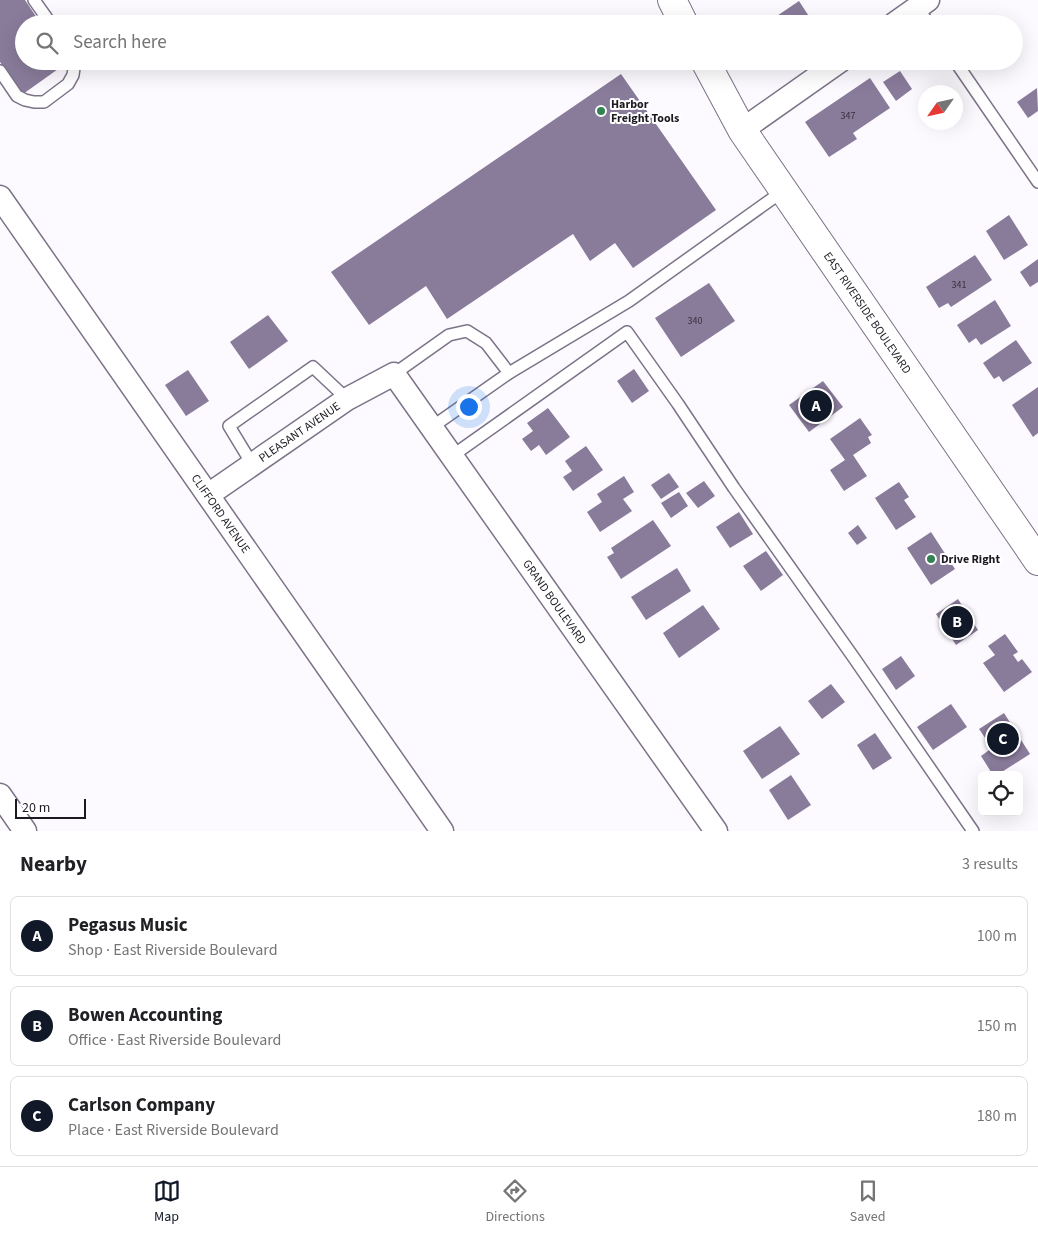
<!DOCTYPE html>
<meta charset="utf-8">
<style>
:root{--surface:#fff;--page:#f2f2f2;--text:#202124;--muted:#757577;--line:#e0e0e0;--accent:#111827}
body{margin:0;font-family:"Source Sans 3",sans-serif;background:var(--page);color:var(--text)}
.controls{position:absolute;right:15px;bottom:15px;display:grid;overflow:hidden;border-radius:8px;box-shadow:0 5px 20px #0002}
.controls button{width:45px;height:45px;display:grid;place-items:center;padding:0;border:0;border-bottom:1px solid var(--line);background:var(--surface);color:var(--text);font:25px sans-serif}
.compass{position:absolute;left:918px;top:85px;width:45px;height:45px;border-radius:50%;background:var(--surface);box-shadow:0 5px 20px #0002;rotate:236deg}
.scale{position:absolute;left:15px;bottom:12px;width:71px;box-sizing:border-box;padding-left:5px;border:2px solid #1d1921;border-top:0;font-size:14px;line-height:18px;white-space:nowrap;color:#1d1921;-webkit-text-stroke:4px #fff;paint-order:stroke}
.you{position:absolute;left:468px;top:406px;width:18px;height:18px;margin:-12px;border:4px solid #fff;border-radius:50%;background:#1a73e8;box-shadow:0 0 0 8px #1a73e833}
.badge{display:grid;place-items:center;width:32px;height:32px;border-radius:50%;background:var(--accent);color:#fff;font-size:16px;font-weight:700}
.pin{position:absolute;translate:-50% -50%;border:2px solid #fff;box-shadow:0 1px 5px #0006}
.list{margin:0;padding:0;list-style:none}
h2{display:flex;justify-content:space-between;align-items:center;height:65px;margin:0;padding:0 20px;font-size:21px}
h2 small{font-size:16px;font-weight:400;color:var(--muted)}
.list li{display:grid;grid-template-columns:32px 1fr auto;gap:15px;align-items:center;box-sizing:border-box;height:80px;margin:0 10px 10px;padding:0 10px;border:1px solid var(--line);border-radius:8px}
.list b{display:block;font-size:19px;white-space:nowrap}
.list p{margin:0;font-size:16px;white-space:nowrap;color:var(--muted)}
.list em{font-size:16px;font-style:normal;color:var(--muted)}
.icon{flex:none;width:28px;height:28px;fill:none;stroke:currentColor;stroke-width:2;stroke-linecap:round;stroke-linejoin:round}
.map{position:relative;flex:none;width:1038px;height:831px;overflow:hidden}
.search{position:absolute;background:var(--surface);box-shadow:0 5px 20px #0002;left:15px;right:15px;top:15px;height:55px;display:flex;align-items:center;gap:12px;box-sizing:border-box;padding:0 18px;border-radius:28px;color:var(--muted);font-size:19px}
.sheet{height:335px;background:var(--surface)}
nav{display:flex;justify-content:space-around;align-items:center;box-sizing:border-box;height:70px;border-top:1px solid var(--line);background:var(--surface);font-size:14px;color:var(--muted)}
nav a{display:grid;justify-items:center;gap:2px}
nav .on{color:var(--accent)}
.map>svg:first-child{display:block}
.building{fill:#897b9a}
.lines{fill:none;stroke-linecap:round;stroke-linejoin:round}
.service-casing{stroke:#7c7388;stroke-width:14}
.minor-casing{stroke:#7c7388;stroke-width:25}
.primary-casing{stroke:#7c7388;stroke-width:30}
.service{stroke:#fff;stroke-width:11}
.minor{stroke:#fff;stroke-width:22}
.primary{stroke:#fff;stroke-width:28}
.poi-dot{fill:#338252;stroke:#fff;stroke-width:2}
.labels{text-anchor:middle;stroke-width:4;stroke-linejoin:round;paint-order:stroke}
.number-label{font-size:10px;fill:#38323f}
.poi-label{font-size:12px;font-weight:bold;fill:#1d1921;stroke:#fff;text-anchor:start}
.street-label{font-size:12px;fill:#1d1921;stroke:#fff}
</style>
<div class="map">
<svg width="1038" height="831" viewBox="0 0 1038 831">
<rect width="100%" height="100%" fill="#fcfaff"/>
<!-- building -->
<g class="building">
<path d="M0,0H25L41,24H24V61H67L68,62L23,94L0,62Z"/>
<path d="M799,1L814,24H765Z"/>
<path d="M900,71L912,89L896,101L883,82Z"/>
<path d="M621,74L716,210L633,268L615,243L590,261L573,234L447,319L426,286L369,325L331,272Z"/>
<path d="M870,78L890,108L853,133L857,139L829,157L805,122Z"/>
<path d="M1037,88L1038,111L1028,118L1017,102Z"/>
<path d="M1009,215L1028,245L1004,260L986,231Z"/>
<path d="M975,255L992,280L951,307L948,303L939,308L926,287Z"/>
<path d="M1038,259V282L1030,287L1020,272Z"/>
<path d="M709,283L735,321L681,357L655,318Z"/>
<path d="M995,300L1011,326L981,345L976,338L969,343L957,325Z"/>
<path d="M268,315L288,341L249,369L230,342Z"/>
<path d="M1016,340L1032,363L1003,382L999,376L994,379L983,363Z"/>
<path d="M634,369L649,391L632,403L617,381Z"/>
<path d="M188,370L209,401L186,416L165,385Z"/>
<path d="M823,381L843,407L809,432L789,405Z"/>
<path d="M1038,387V433L1033,437L1012,405Z"/>
<path d="M548,408L570,437L546,455L539,445L531,451L522,439L533,431L527,423Z"/>
<path d="M860,418L872,435L868,437L871,443L853,455L867,476L844,491L830,470L845,460L830,439Z"/>
<path d="M586,446L603,470L573,491L563,477L572,471L565,461Z"/>
<path d="M669,473L679,487L661,499L651,485Z"/>
<path d="M624,476L634,492L623,499L632,511L600,532L587,512L602,502L597,494Z"/>
<path d="M704,481L715,496L698,508L686,493Z"/>
<path d="M899,482L909,497L904,500L916,517L896,530L875,498Z"/>
<path d="M679,492L688,506L671,518L661,503Z"/>
<path d="M739,512L753,534L730,548L716,527Z"/>
<path d="M653,520L671,546L621,579L607,557L614,553L611,548Z"/>
<path d="M858,525L867,538L857,545L848,533Z"/>
<path d="M931,532L955,569L931,585L907,548Z"/>
<path d="M766,551L783,575L761,591L743,566Z"/>
<path d="M677,568L691,591L646,620L631,597Z"/>
<path d="M958,599L978,630L956,645L936,614Z"/>
<path d="M703,605L720,629L679,658L663,633Z"/>
<path d="M1005,634L1018,652L1013,655L1018,662L1022,659L1032,672L1004,692L983,663L995,655L988,646Z"/>
<path d="M901,656L915,676L896,690L882,669Z"/>
<path d="M831,684L845,702L822,719L808,701Z"/>
<path d="M951,704L967,727L933,750L917,727Z"/>
<path d="M1004,713L1030,754L997,775H993L981,756L992,748L979,729Z"/>
<path d="M780,726L800,754L762,779L743,751Z"/>
<path d="M875,733L892,758L873,770L857,745Z"/>
<path d="M791,775L811,805L788,820L769,790Z"/>
</g>
<g class="lines">
<!-- service casing -->
<g class="service-casing">
<g id="service">
<path d="M34,0L51,24"/>
<path d="M917,7L929,24"/>
<path d="M955,61L1038,182"/>
<path d="M0,71L17,96L25,100L34,102H44L68,84L73,75L75,61"/>
<path d="M394,374L449,335L467,331L486,343L509,373"/>
<path d="M432,427L509,373L629,301L783,191"/>
<path d="M452,456L627,332L678,404L734,488L854,658L973,831"/>
<path d="M252,464L229,426L313,367L347,399"/>
</g>
</g>
<!-- minor casing -->
<g class="minor-casing">
<g id="minor">
<path d="M894,24L928,0"/>
<path d="M742,130L840,61"/>
<path id="s1" d="M0,197L442,831"/>
<path id="s2" d="M208,495L347,399L394,374L716,831"/>
<path d="M0,795L25,831"/>
</g>
</g>
<!-- primary casing -->
<g class="primary-casing">
<g id="primary">
<path d="M672,0L684,24"/>
<path id="s3" d="M705,61L742,130L1038,561"/>
</g>
</g>
<!-- service -->
<use href="#service" class="service"/>
<!-- minor -->
<use href="#minor" class="minor"/>
<!-- primary -->
<use href="#primary" class="primary"/>
</g>
<!-- markers -->
<g class="poi-dot">
<circle cx="601" cy="111" r="5"/>
<circle cx="931" cy="559" r="5"/>
</g>
<g class="labels">
<!-- number labels -->
<g class="number-label">
<text x="848" y="119">347</text>
<text x="959" y="288">341</text>
<text x="695" y="324">340</text>
</g>
<!-- poi labels -->
<g class="poi-label">
<text x="611" y="108">Harbor<tspan x="611" dy="14">Freight Tools</tspan></text>
<text x="941" y="563">Drive Right</text>
</g>
<!-- street labels -->
<g class="street-label">
<text dy="4" stroke="none"><textPath href="#s3" startOffset="300">EAST RIVERSIDE BOULEVARD</textPath></text>
<text dy="4" stroke="none"><textPath href="#s2" startOffset="111">PLEASANT AVENUE</textPath></text>
<text dy="4" stroke="none"><textPath href="#s1" startOffset="386">CLIFFORD AVENUE</textPath></text>
<text dy="4" stroke="none"><textPath href="#s2" startOffset="501">GRAND BOULEVARD</textPath></text>
</g>
</g>
</svg>
<div class="controls">
<button><svg class="icon" aria-label="locate" viewBox="0 0 24 24"><circle cx="12" cy="12" r="6"/><path d="M12 2v4M12 18v4M2 12h4M18 12h4"/></svg></button>
</div>
<svg class="compass" viewBox="-18 -18 36 36"><path d="M0-13l5 13h-10z" fill="#e53935"/><path d="M0 13l5-13h-10z" fill="#757577"/></svg>
<div class="scale">20 m</div>
<div class="you"></div>
<div class="pin badge" style="left:816px;top:406px">A</div>
<div class="pin badge" style="left:957px;top:622px">B</div>
<div class="pin badge" style="left:1003px;top:739px">C</div>
<div class="search"><svg class="icon" aria-label="search" viewBox="0 0 24 24"><circle cx="10" cy="10" r="6"/><path d="M15 15l6 6"/></svg>Search here</div>
</div>
<section class="sheet">
<h2>Nearby<small>3 results</small></h2>
<ul class="list">
<li><span class="badge">A</span><div><b>Pegasus Music</b><p>Shop · East Riverside Boulevard</p></div><em>100 m</em></li>
<li><span class="badge">B</span><div><b>Bowen Accounting</b><p>Office · East Riverside Boulevard</p></div><em>150 m</em></li>
<li><span class="badge">C</span><div><b>Carlson Company</b><p>Place · East Riverside Boulevard</p></div><em>180 m</em></li>
</ul>
</section>
<nav>
<a class="on"><svg class="icon" aria-label="map" viewBox="0 0 24 24"><path d="M3 6l6-2 6 2 6-2v14l-6 2-6-2-6 2zM9 4v14M15 6v14"/></svg>Map</a>
<a><svg class="icon" aria-label="directions" viewBox="0 0 24 24"><path d="M12 3l9 9-9 9-9-9zM9 14v-3h6M13 9l2 2-2 2"/></svg>Directions</a>
<a><svg class="icon" aria-label="saved" viewBox="0 0 24 24"><path d="M7 4h10v16l-5-4-5 4z"/></svg>Saved</a>
</nav>
